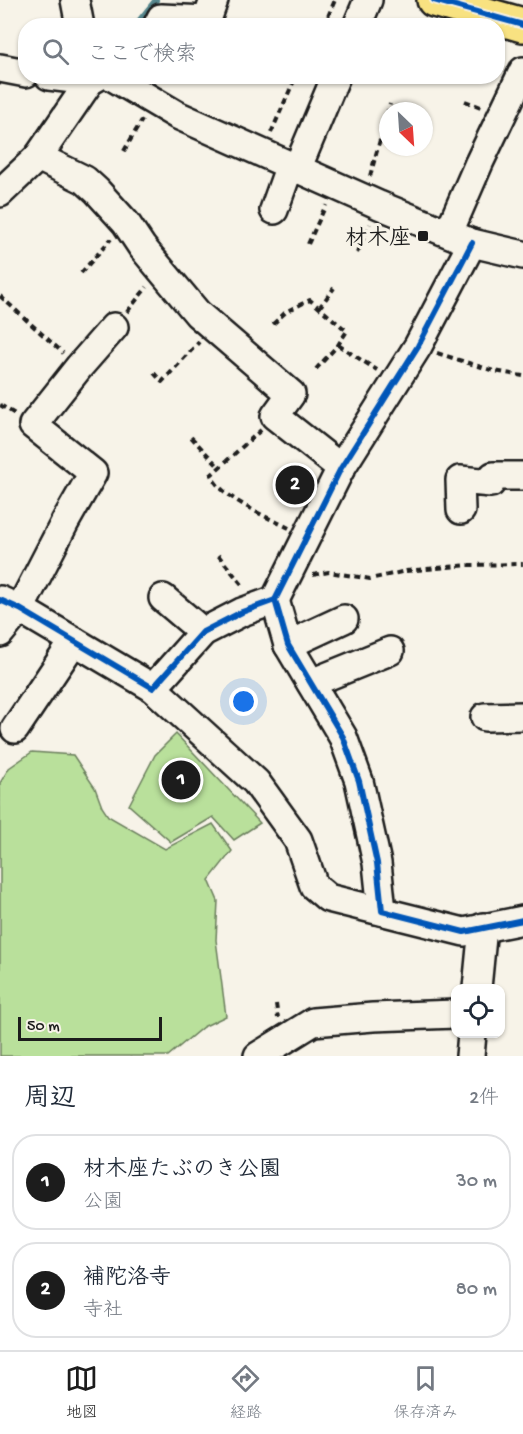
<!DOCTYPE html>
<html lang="ja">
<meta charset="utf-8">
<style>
:root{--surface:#fff;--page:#f6f6f7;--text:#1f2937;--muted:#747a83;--line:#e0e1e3;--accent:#1c1c1c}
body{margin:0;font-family:"Gochi Hand","Klee One",sans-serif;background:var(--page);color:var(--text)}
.controls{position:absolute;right:18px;bottom:18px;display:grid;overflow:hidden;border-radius:12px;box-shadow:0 2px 4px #0004}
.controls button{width:54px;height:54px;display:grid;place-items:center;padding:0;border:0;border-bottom:2px solid var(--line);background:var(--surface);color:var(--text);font:30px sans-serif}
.compass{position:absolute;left:379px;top:102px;width:54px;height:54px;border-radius:50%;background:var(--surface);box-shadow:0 2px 4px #0004;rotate:155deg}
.scale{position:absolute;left:18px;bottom:15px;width:144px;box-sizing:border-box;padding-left:6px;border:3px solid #1c1c1c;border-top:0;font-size:16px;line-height:21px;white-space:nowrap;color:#1c1c1c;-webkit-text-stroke:4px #f7f3e8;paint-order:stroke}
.you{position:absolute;left:244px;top:702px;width:21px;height:21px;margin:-15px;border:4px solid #fff;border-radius:50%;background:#1a73e8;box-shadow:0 0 0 9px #1a73e833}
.badge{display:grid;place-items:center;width:39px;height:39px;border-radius:50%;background:var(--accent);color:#fff;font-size:20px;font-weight:700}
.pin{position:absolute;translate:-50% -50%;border:3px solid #fff;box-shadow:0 2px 6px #0006}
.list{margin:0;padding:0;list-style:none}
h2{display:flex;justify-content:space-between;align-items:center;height:78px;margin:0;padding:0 24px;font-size:26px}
h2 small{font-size:20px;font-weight:400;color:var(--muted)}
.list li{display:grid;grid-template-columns:39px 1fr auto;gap:18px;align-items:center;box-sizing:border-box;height:96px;margin:0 12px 12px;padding:0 12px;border:2px solid var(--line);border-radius:24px}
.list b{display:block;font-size:22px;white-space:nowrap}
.list p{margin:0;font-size:20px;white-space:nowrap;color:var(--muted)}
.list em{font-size:20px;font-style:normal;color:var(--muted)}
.icon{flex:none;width:33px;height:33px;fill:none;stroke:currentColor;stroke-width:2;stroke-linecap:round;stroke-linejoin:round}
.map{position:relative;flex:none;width:523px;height:1056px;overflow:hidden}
.search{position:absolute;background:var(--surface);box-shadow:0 2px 4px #0004;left:18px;right:18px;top:18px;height:66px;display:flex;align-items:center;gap:15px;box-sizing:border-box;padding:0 21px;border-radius:24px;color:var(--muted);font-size:22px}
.sheet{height:294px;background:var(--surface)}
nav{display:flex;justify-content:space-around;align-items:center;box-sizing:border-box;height:84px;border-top:2px solid var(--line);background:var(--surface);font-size:16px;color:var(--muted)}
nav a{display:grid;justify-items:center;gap:3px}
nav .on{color:var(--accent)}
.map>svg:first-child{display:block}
.green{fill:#b9e09b;stroke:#6a7e5c;stroke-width:1.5}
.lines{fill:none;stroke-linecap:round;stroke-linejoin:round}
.stream{stroke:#56868c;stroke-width:6}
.minor-casing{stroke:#1c1c1c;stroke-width:32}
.highway-casing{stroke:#1c1c1c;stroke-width:38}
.path{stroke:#1c1c1c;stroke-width:4;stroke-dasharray:6 4.5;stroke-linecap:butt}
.minor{stroke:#f7f3e8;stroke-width:27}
.highway{stroke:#f8e281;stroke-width:33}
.cycleway-casing{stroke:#f7f3e8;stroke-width:10}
.cycleway{stroke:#0057b8;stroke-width:6}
.poi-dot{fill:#1c1c1c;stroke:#f7f3e8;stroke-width:2}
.labels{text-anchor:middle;stroke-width:6;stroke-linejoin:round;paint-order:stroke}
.poi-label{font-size:22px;font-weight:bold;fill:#1c1c1c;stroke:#f7f3e8;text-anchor:end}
</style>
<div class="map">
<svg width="523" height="1056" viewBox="0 0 523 1056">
<rect width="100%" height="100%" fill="#f7f3e8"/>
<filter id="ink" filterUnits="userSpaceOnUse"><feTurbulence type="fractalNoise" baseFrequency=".0167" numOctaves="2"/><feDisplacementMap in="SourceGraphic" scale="12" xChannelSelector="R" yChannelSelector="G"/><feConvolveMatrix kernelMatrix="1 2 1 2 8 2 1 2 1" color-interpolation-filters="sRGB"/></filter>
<g filter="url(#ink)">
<!-- green -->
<g class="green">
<path d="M176,734L260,823L234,840L213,817L171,842L129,805L155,755Z"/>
<path d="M32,752L73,755L95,788L102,807L108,816L165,849L213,824L232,851L209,880L218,901L216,940L226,1016L203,1027L168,1056H0V783L9,768Z"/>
</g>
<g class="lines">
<!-- stream -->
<path class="stream" d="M135,26L156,0"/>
<!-- minor casing -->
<g class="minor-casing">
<g id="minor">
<path d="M75,0L80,26"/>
<path d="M157,26L161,18L207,20L214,0"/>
<path d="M357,26L368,0"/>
<path d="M0,68L26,73"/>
<path d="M49,76L90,81"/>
<path d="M111,76L177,115L379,205L472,243L523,255"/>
<path d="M38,157L85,180L97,191L126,223L142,247L198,314L291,394L275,416L341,468"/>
<path d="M297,169L336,76"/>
<path d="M0,193L38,157L90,81L99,76"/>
<path d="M274,210L290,165"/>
<path d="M449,232L479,163L523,71"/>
<path d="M461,510L460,480L491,483L493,476H523"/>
<path d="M163,598L203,632"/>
<path d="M0,600L20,609L153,688L256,782L298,840L314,886L328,898L464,932L523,920"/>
<path d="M275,600L288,645L343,737L359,781L377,863L382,911"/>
<path d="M0,633L20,609L65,522L93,473L33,425L79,367L114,327"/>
<path d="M288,645L344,619"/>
<path d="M311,683L390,651"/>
<path d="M153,688L203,632L242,612L275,600L341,468L418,346L472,243"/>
<path d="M485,717L523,716"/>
<path d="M15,729L74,641"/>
<path d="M477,988L483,927"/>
<path d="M258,1056L313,1022L373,1017L456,1014"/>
<path d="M470,1056L472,1034"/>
</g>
</g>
<!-- highway casing -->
<g class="highway-casing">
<path id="highway" d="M434,0L523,25"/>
</g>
<!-- path -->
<g class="path">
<path d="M324,26L335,0"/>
<path d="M465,101L481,107"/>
<path d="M271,133L296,76"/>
<path d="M124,151L142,120"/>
<path d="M370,176L390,104"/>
<path d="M308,244L326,205"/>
<path d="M357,253L370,224"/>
<path d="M81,273L111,239"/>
<path d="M0,296L63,353"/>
<path d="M319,308L334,288"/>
<path d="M127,312L147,287"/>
<path d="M273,324L287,311L310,300L347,331L338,345L316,369"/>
<path d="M338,345L377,370"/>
<path d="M437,353L494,371L523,376"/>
<path d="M154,373L162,382L199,342"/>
<path d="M0,405L15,414"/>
<path d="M261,430L211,475C221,498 267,517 289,528"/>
<path d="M191,437L219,467"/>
<path d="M218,555L244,587"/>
<path d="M313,575L329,572L370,579L406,571L468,565L523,564"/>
<path d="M276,1004L278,1018"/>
</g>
<!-- minor -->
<use href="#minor" class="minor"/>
<!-- highway -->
<use href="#highway" class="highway"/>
<!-- cycleway casing -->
<g class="cycleway-casing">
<g id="cycleway">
<path d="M434,0L523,25"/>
<path d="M0,600L20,609L153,688L203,632L242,612L275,600L341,468L418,346L472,243"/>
<path d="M275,600L288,645L343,737L359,781L377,863L382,911L464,932L523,920"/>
</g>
</g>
<!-- cycleway -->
<use href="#cycleway" class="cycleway"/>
</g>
</g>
<!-- markers -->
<rect class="poi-dot" x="417" y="230" width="12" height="12" rx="3"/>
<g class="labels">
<!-- poi labels -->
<g class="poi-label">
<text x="411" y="244">材木座</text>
</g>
</g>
</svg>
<div class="controls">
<button><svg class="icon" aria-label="locate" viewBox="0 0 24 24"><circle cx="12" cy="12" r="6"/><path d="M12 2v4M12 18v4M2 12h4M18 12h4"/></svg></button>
</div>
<svg class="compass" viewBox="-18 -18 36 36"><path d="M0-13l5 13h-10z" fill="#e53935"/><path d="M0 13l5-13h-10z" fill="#747a83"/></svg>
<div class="scale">50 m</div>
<div class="you"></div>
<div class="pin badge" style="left:181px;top:780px">1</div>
<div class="pin badge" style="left:295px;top:485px">2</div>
<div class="search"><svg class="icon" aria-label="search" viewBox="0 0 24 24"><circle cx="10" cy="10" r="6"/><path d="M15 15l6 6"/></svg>ここで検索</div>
</div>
<section class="sheet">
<h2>周辺<small>2件</small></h2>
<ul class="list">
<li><span class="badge">1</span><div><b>材木座たぶのき公園</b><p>公園</p></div><em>30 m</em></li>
<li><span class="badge">2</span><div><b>補陀洛寺</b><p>寺社</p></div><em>80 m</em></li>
</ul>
</section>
<nav>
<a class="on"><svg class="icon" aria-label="map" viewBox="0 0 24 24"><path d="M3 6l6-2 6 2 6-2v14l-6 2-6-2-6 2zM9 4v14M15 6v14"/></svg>地図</a>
<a><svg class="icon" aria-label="directions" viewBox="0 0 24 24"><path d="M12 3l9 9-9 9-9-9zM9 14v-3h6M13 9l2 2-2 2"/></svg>経路</a>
<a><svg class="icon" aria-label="saved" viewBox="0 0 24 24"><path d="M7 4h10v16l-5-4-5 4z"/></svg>保存済み</a>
</nav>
